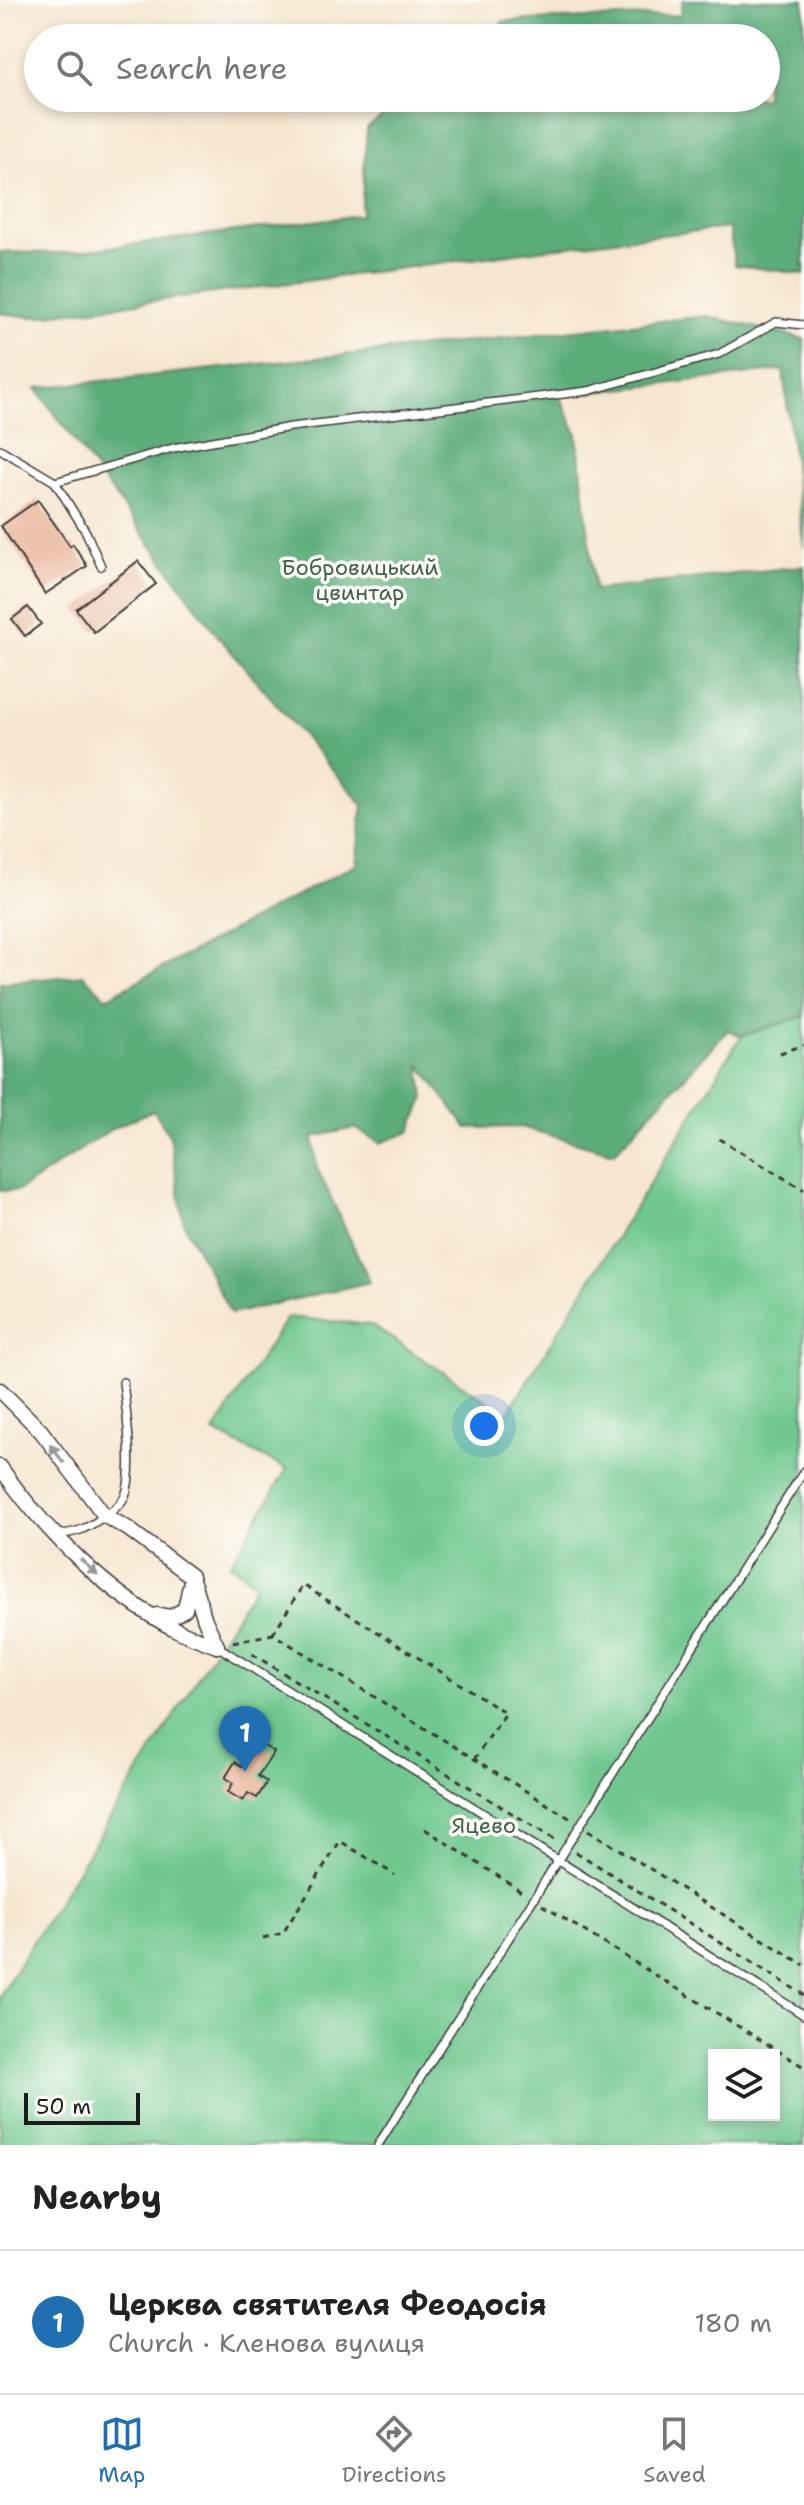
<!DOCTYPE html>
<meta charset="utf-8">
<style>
:root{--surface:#fff;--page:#f2f2f2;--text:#222;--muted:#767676;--line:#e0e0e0;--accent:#1f6fb2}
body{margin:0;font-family:"Shantell Sans",sans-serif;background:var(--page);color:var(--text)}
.controls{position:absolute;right:24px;bottom:24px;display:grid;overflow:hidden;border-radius:0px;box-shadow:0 4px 12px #0003}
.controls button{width:72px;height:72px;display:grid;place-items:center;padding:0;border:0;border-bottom:2px solid var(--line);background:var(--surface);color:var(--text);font:40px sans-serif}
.scale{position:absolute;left:24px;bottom:20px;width:116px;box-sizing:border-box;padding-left:8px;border:4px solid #1c1c1c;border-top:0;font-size:22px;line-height:28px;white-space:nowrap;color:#1c1c1c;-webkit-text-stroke:6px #fdfcf7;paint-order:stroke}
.you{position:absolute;left:484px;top:1426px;width:28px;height:28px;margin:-20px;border:6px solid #fff;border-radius:50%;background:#1a73e8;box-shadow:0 0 0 12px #1a73e833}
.badge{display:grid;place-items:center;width:52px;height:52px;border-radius:50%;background:var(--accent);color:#fff;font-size:26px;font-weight:700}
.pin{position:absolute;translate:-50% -66px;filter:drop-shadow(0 2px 4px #0008)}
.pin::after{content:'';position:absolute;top:42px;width:28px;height:24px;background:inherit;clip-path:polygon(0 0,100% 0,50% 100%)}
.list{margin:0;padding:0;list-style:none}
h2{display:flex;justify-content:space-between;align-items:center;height:104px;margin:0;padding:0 32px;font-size:34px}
h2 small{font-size:26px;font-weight:400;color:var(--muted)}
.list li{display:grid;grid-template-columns:52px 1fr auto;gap:24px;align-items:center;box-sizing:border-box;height:144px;padding:0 32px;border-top:2px solid var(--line)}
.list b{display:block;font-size:30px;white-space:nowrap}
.list p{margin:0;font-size:26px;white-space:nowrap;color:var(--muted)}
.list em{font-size:26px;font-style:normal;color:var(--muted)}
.icon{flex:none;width:44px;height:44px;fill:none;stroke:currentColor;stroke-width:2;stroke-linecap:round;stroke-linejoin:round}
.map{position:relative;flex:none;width:804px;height:2145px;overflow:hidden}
.search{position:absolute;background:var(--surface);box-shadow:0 4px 12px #0003;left:24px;right:24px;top:24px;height:88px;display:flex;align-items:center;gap:20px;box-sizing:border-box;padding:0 28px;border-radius:44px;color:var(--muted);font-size:30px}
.sheet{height:248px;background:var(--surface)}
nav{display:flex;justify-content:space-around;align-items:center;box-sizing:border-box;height:112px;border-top:2px solid var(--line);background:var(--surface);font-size:22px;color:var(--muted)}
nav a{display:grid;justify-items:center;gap:4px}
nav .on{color:var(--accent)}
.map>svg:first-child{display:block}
.green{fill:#70c88f;stroke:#467256;stroke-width:2;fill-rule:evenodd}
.forest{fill:#5cac7a;stroke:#3c644b;stroke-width:2}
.building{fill:#e8b194}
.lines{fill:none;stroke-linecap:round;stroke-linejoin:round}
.service-casing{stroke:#3d3a37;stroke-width:10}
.minor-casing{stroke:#3d3a37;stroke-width:17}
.path{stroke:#3d3a37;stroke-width:3;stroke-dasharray:6 6;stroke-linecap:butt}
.service{stroke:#fff;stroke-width:7}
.minor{stroke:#fff;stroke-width:14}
.oneway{fill:#999}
.labels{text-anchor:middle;stroke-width:7;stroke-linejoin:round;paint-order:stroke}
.park-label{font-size:22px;fill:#3e614a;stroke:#fdfcf7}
</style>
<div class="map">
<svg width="804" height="2145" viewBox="0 0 804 2145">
<rect width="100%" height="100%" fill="#fdfcf7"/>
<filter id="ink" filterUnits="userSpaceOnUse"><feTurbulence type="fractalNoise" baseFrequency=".0125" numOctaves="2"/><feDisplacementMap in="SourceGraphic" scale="16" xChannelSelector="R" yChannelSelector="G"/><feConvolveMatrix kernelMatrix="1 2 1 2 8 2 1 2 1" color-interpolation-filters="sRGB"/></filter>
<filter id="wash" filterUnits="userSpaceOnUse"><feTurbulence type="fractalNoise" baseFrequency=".006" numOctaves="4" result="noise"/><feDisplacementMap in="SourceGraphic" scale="32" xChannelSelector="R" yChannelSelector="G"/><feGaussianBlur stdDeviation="1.8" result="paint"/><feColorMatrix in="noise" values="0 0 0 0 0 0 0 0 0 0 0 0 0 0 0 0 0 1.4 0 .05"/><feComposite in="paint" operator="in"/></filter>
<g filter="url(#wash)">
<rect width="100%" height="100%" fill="#f6e6cf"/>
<!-- green -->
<path class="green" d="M804,1016V2145H0V1995L256,1584L230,1564L287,1469L214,1432L287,1317L371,1325L507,1414L741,1036ZM714,2055H774V2115H714Z"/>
<!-- forest -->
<g class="forest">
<path d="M683,0H804V274L735,265L729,228L614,240L33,317L0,313V252L64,253L361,215L367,128L406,98H766V38H483L504,21L680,15Z"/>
<path d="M707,316L804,339V548L783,370L560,396L577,434L595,590L804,566V1016L741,1036L728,1030L614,1153L521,1127L467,1128L420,1065L424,1099L410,1132L380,1143L355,1128L313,1137L317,1168L370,1282L231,1314L184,1224L170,1137L154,1110L113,1128L18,1191H0V983L83,975L106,998L356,864L363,805L217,635L36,388Z"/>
</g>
<g id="blocks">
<!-- building -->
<g class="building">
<path d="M38,500L70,546L73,544L87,566L45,594L1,526Z"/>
<path d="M138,561L156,584L94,632L76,609Z"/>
<path d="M28,607L41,624L25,636L12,619Z"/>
<path d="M258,1742L274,1752L258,1776L267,1782L257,1798L248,1793L243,1801L228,1792L233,1783L225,1778L235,1762L243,1767Z"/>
</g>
</g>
</g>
<g filter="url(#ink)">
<use href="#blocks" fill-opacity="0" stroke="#3d3a37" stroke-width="2"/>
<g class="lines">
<!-- service casing -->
<g class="service-casing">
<g id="service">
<path d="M0,449L55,482L86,532L101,566"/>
<path d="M55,482L173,448L291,427L588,391L719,354L776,322L804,325"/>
<path d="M57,1534C75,1534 88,1528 103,1517C111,1512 121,1505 125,1496C135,1472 126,1409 123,1382"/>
<path d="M217,1646L804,2015"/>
<path d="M378,2145L804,1471"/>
</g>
</g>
<!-- minor casing -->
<g class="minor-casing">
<g id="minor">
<path d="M0,1390L41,1431L105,1516L127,1528L191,1576L205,1620L217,1646"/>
<path d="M0,1467C43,1529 109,1596 177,1630C189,1636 204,1641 217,1646"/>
<path d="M157,1615L171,1617L185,1609L191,1581"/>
</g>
</g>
<!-- path -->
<g class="path">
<path d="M780,1053L804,1045"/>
<path d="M719,1139L804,1190"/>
<path d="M273,1634L303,1585L506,1713L475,1758"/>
<path d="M233,1642L273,1634L571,1819"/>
<path d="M252,1654L559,1842"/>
<path d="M425,1829L526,1894"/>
<path d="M588,1830L804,1965"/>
<path d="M576,1852L804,1995"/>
<path d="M542,1905L804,2067"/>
<path d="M263,1938L283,1933L340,1841L395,1875"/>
</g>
<!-- service -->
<use href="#service" class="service"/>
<!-- minor -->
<use href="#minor" class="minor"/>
</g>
<!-- one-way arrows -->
<defs><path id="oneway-solid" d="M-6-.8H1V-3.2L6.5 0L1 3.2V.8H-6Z" transform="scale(2)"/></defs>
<g class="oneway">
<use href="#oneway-solid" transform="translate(57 1454) rotate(-127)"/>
<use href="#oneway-solid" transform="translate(89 1567) rotate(42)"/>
</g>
</g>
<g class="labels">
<!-- park labels -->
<g class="park-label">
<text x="360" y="575">Бобровицький<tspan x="360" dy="25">цвинтар</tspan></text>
<text x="484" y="1833">Яцево</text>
</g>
</g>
</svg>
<div class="controls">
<button><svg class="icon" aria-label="layers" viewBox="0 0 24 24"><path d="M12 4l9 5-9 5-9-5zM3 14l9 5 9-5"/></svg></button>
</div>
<div class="scale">50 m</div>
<div class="you"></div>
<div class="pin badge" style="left:245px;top:1772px">1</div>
<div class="search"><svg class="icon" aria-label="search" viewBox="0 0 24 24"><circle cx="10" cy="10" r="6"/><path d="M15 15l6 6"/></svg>Search here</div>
</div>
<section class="sheet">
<h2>Nearby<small></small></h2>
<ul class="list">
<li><span class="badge">1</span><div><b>Церква святителя Феодосія</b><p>Church · Кленова вулиця</p></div><em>180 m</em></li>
</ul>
</section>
<nav>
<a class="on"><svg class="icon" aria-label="map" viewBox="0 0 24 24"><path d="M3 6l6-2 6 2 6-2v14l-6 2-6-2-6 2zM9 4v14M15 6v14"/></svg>Map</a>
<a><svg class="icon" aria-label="directions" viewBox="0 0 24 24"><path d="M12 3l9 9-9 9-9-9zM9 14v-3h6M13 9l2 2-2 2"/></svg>Directions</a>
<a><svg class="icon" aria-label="saved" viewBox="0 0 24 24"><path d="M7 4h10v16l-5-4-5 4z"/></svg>Saved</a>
</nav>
